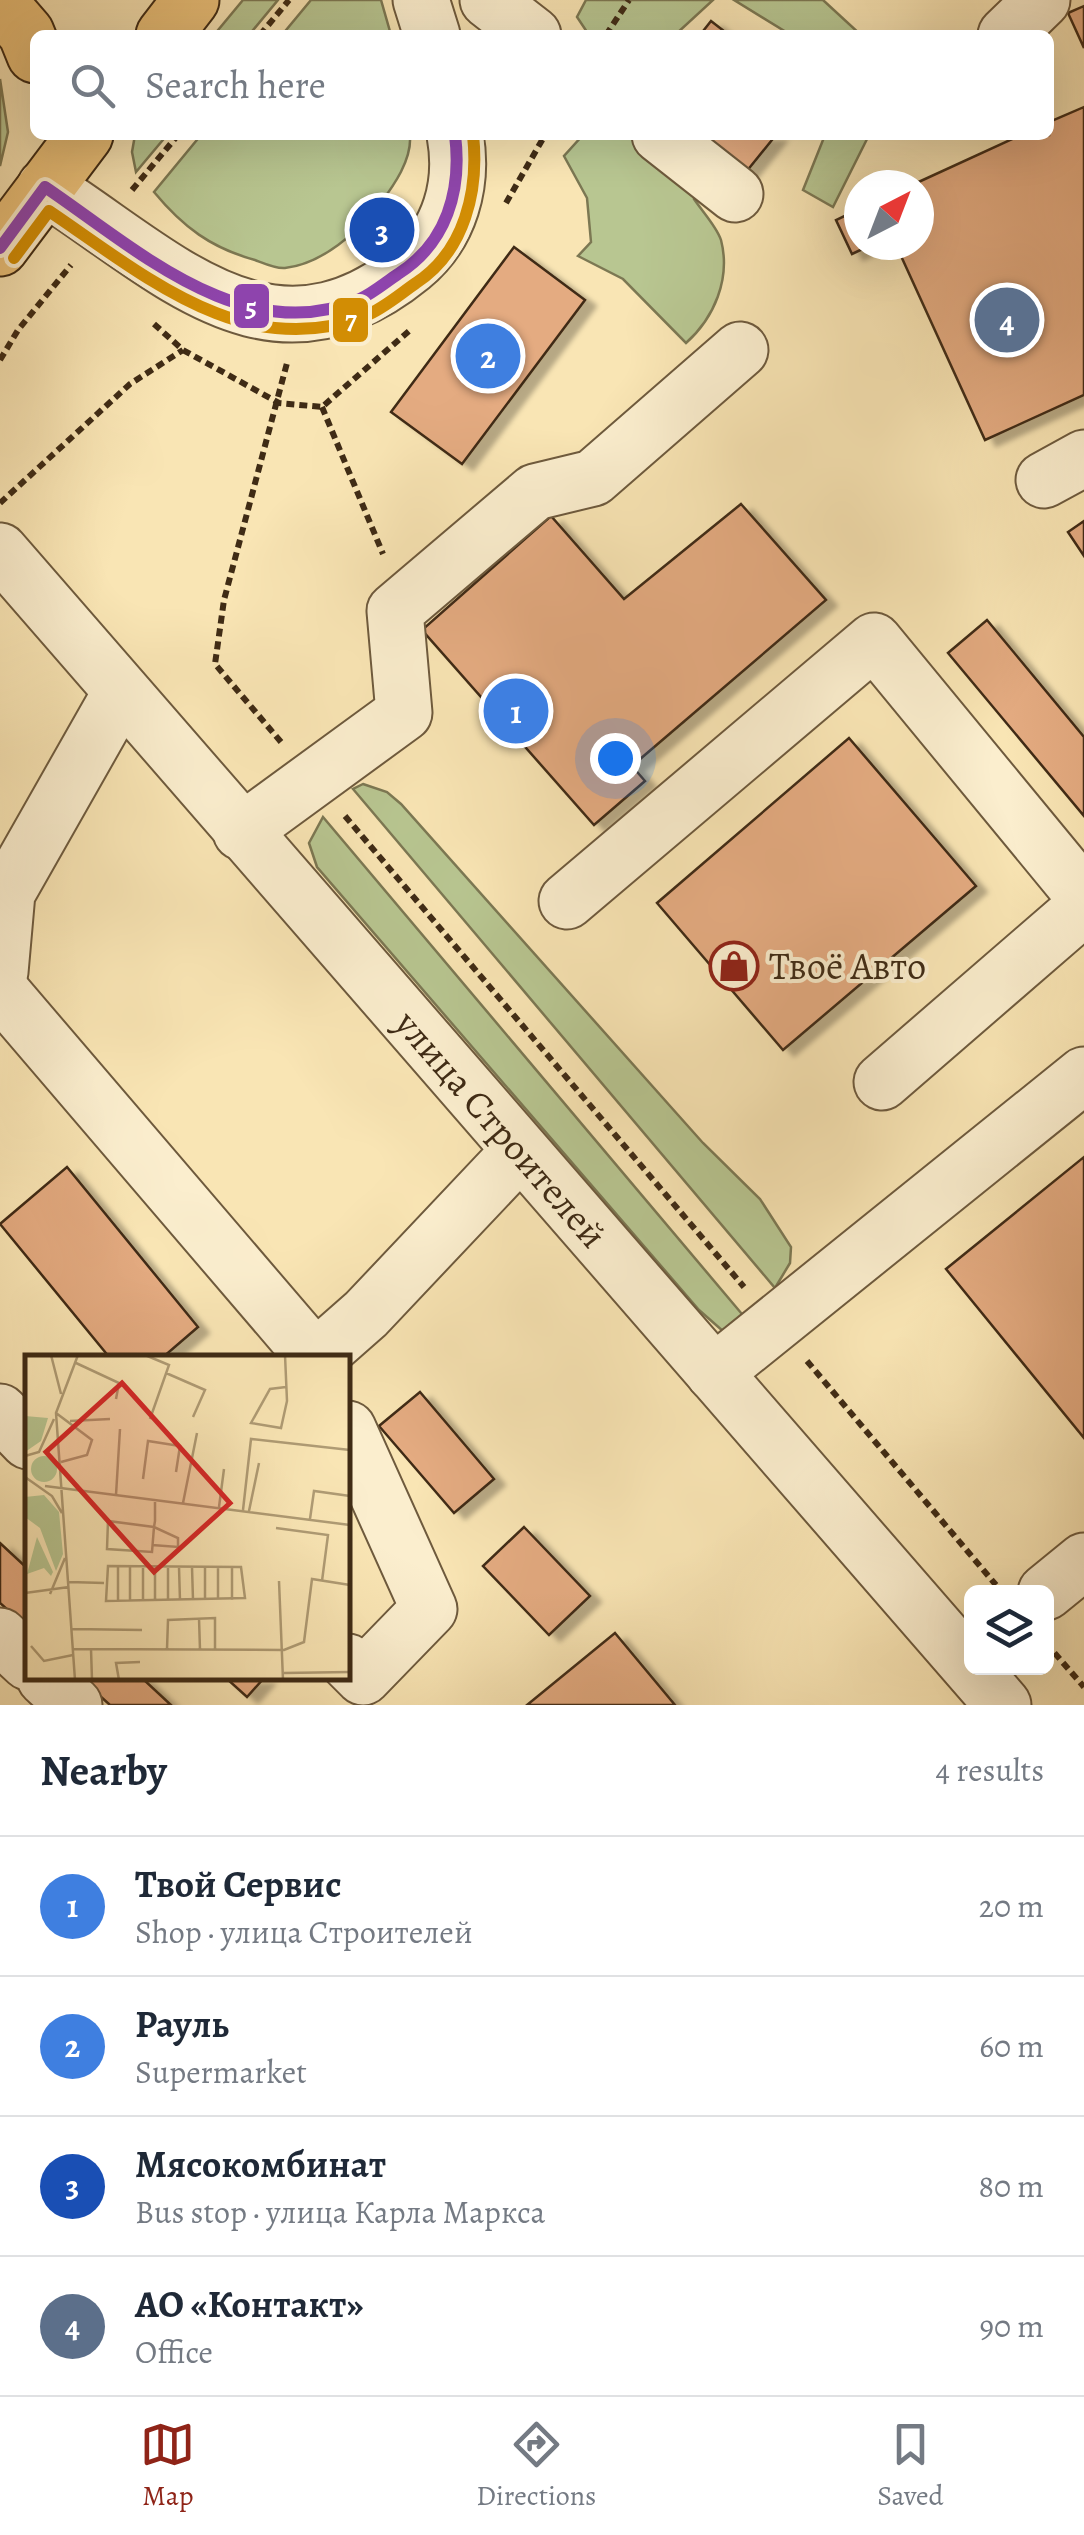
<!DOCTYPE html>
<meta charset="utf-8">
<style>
:root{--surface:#fff;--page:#f2f2f3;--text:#1f2937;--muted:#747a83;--line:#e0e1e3;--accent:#8f2418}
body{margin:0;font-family:Alegreya,serif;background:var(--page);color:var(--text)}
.controls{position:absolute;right:30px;bottom:30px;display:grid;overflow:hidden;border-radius:15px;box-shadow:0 10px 40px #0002}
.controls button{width:90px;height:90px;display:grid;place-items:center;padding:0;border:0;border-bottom:2px solid var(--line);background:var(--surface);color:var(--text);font:50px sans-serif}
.compass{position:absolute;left:844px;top:170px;width:90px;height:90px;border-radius:50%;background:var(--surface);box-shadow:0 10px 40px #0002;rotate:42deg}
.you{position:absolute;left:615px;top:758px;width:35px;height:35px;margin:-25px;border:8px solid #fff;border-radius:50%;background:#1a73e8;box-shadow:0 0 0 15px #1a73e833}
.badge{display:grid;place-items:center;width:65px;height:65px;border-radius:50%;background:var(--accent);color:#fff;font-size:32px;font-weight:700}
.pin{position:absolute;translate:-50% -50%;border:5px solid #fff;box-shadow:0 2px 10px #0006}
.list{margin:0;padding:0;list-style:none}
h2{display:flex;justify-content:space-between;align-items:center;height:130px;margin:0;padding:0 40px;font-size:42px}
h2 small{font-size:32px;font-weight:400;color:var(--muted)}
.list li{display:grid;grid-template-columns:65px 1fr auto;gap:30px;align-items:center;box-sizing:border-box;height:140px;padding:0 40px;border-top:2px solid var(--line)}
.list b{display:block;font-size:38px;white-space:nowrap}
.list p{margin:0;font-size:32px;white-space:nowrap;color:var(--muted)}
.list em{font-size:32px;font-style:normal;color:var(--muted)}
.icon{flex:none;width:55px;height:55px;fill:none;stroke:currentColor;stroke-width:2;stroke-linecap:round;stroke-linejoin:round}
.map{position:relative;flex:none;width:1084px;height:1705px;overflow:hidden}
.search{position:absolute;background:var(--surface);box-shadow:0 10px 40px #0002;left:30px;right:30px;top:30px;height:110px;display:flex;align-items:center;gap:25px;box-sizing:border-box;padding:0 35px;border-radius:15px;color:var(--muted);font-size:38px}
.sheet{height:690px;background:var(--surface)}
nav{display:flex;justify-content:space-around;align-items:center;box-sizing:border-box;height:140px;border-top:2px solid var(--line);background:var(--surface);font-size:28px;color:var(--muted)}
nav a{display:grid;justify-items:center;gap:5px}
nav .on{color:var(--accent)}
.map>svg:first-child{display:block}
.green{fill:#b8c691;stroke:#7c7853;stroke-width:2.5}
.building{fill:#e4ab81;stroke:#3f2b15;stroke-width:2.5;filter:url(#shadow)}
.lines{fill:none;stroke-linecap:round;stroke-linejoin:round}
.minor-casing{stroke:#6e5a3d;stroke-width:59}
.major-casing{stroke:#3f2b15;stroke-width:59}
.path{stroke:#3f2b15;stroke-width:6;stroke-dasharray:8 5;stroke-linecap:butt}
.minor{stroke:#fbeece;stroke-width:55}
.major{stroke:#ecc27a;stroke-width:55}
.bus-1-casing{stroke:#fbeece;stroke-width:20}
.bus-2-casing{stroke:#fbeece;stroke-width:20}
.bus-1{stroke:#8e44ad;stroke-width:12}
.bus-2{stroke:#d28d04;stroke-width:12}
.labels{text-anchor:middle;stroke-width:8;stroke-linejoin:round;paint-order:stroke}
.poi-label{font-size:38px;fill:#3f2b15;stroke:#fbeece;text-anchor:start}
.street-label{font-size:38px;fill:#3f2b15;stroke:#fbeece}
.inset-road{fill:none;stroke:#af9b74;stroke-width:2.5}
.view{fill:#d62828;fill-opacity:0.15;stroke:#d62828;stroke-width:5}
.inset-edge{fill:none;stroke:#3f2b15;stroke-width:5}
.line-badge{stroke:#fbeece;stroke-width:4}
.badge-label{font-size:28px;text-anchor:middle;font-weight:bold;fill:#fff}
</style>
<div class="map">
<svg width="1084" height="1705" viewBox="0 0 1084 1705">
<defs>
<filter id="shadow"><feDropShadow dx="11" dy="6" stdDeviation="2.5" flood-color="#0004"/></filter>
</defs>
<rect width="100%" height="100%" fill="#f9e5b4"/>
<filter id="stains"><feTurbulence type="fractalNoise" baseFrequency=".002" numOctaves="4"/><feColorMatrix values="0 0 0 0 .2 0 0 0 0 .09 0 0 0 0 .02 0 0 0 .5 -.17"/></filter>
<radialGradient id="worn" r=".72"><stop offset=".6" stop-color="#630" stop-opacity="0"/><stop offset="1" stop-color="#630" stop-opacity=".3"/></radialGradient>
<!-- green -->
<g class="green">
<path d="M243,0H278L249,35H214Z"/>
<path d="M311,0H381L391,35H282Z"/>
<path d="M586,0H713L675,35H589L577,17Z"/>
<path d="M734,0H823L861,35H791Z"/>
<path d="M0,79L8,132L0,166Z"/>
<path d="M135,135H167L136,172L132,152Z"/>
<path d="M201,135H410C412,160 394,185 380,204C358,232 322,264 285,268C276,269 263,263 255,260C211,248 183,227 154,192Z"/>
<path d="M583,135H651L706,177L694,199C702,211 717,227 721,240C731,279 714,318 686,343L623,279L578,256L591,242L587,198L564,156Z"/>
<path d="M825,135H869L833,207L803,190Z"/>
<path d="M363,784L387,792L401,804L703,1143L760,1199L791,1247L790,1263L775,1288L353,789Z"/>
<path d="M323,817L747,1320L724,1332L699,1310L317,867L309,843Z"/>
</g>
<!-- building -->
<g class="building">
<path d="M1084,6V48L1068,13Z"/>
<path d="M711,21L729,35H700Z"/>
<path d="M1084,107V395L985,440L896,245H919V185H912L1021,135H1049V122Z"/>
<path d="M690,135H776L742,177Z"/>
<path d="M859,209V245H871L852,254L836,220Z"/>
<path d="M514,247L585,300L462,464L391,412Z"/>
<path d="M741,504L826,600L632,766L645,781L594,825L422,630L551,516L624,599Z"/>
<path d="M1084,521V556L1068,532Z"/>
<path d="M987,620L1084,737V816L948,653Z"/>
<path d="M849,738L976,886L783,1050L657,903Z"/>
<path d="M1084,1157V1438L946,1269Z"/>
<path d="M67,1167L198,1327L162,1358H110L0,1224Z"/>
<path d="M420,1392L494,1479L454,1513L379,1426Z"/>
<path d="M524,1527L590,1596L549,1635L483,1566Z"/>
<path d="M0,1543L28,1569V1628L0,1603Z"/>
<path d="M615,1633L675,1705H527Z"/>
<path d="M80,1678H142L171,1705H110Z"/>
<path d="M226,1678H264L247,1697Z"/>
</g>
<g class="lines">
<!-- minor casing -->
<g class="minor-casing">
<g id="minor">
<path d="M421,0L432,35"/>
<path d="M488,0L533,35"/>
<path d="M1006,35L1042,0"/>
<path d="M660,135L735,194"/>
<path d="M45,187C166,264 271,381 411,266C450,234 464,184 455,135"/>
<path d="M1044,480L1084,458"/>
<path d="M0,551L1003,1705"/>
<path d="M241,832L404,713L395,611L535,492L593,478L740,350"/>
<path d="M567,901L874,641L1084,896"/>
<path d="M0,972L7,893L121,692"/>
<path d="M0,990L315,1358"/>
<path d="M882,1082L1084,907"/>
<path d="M316,1358L366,1314L520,1151"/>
<path d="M714,1373L1084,1075"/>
<path d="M0,1412L28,1441"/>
<path d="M348,1429L429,1609L363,1677L348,1662"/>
<path d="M1046,1592L1084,1561"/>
<path d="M0,1636L28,1662"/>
<path d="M45,1678L74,1705"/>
</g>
</g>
<!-- major casing -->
<g class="major-casing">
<g id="major">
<path d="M0,3L26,33L35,55"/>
<path d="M164,35L191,0"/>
<path d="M0,248L85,135"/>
</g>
</g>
<!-- path -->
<g class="path">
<path d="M260,35L289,0"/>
<path d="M606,35L629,0"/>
<path d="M132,190L178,135"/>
<path d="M506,203L545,135"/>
<path d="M379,223L395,201"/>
<path d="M154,324L183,350L279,403L322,407L409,331"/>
<path d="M0,360L18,330L71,265"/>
<path d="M322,407L383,554"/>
<path d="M0,503L130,384L183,350"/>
<path d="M281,742L215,664L224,600L287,363"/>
<path d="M345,816L744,1287"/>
<path d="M807,1361L996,1585"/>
<path d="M1046,1643L1084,1687"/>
</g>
<!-- minor -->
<use href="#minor" class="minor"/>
<!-- major -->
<use href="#major" class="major"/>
<!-- bus-1 casing -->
<g class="bus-1-casing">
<path id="bus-1" d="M0,248L45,187C134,247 244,350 360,299C373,293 386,282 398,274C447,243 462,190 455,135"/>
</g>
<!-- bus-2 casing -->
<g class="bus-2-casing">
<path id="bus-2" d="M14,258L49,211C144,275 244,363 365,316C383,309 400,294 416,283C465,251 479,190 473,135"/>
</g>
<!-- bus-1 -->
<use href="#bus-1" class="bus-1"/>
<!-- bus-2 -->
<use href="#bus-2" class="bus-2"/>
</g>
<!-- icons -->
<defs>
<g id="shop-ring" transform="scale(2.5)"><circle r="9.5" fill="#fbeece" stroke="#8f2418" stroke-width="1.5"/><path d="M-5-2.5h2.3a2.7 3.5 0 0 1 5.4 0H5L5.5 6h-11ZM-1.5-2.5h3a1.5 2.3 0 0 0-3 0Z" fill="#8f2418"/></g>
</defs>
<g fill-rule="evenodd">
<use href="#shop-ring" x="734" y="966"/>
</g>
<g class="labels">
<!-- poi labels -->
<g class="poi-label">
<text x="769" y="979">Твоё Авто</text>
</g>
<!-- street labels -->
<g class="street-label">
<text transform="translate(501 1129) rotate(49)" y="13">улица Строителей</text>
</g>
</g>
<!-- overview -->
<g transform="translate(25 1355)">
<rect width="325" height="325" fill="#f9e5b4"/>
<path d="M0,61L23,63L16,86L0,97ZM6 114a13 13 0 1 1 26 0a13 13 0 1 1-26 0ZM19,140L34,157L38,199L31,216L15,173L0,162V142ZM12,182L28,217L26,221L19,213L2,219Z" fill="#b8c691"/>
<path class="inset-road" d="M26,0L36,39M120,0L144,10L125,64M260,0L262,46L256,73L226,68L245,34L261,32M51,8L94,28L91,44M141,18L180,35L168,62M31,58L67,85L62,100L36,107M45,66L85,64M0,101L14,97L29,64M0,122L27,141L37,158M118,124L123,86L155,91L151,117M20,131L325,170M91,140L95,74M158,148L172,78M194,152L199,114M218,155L226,84L325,95M224,156L234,108M285,164L289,136L325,141M251,173L303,180L297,226M127,190L153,192V183L129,172L83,166L82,194L127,197L129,172L130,166V145M83,211L216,212L220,243L81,246ZM105,211V246M193,211V245M130,212V246M154,212L155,246M167,212L168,245M180,212V245M207,212V245M254,226L258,325M44,227L79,228M0,238L44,232M25,239L40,203M93,246V211M118,246V212M143,246V212M174,263L175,295M47,274L117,275M6,291L19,306L48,300M48,294L259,295L279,287L287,224L325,230M66,294L67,325M142,294L143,265L190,263V295M259,318L325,317M50,325L31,58L53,0M94,325L91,308L115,307"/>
<path class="view" d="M97,28L205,148L129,217L21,97Z"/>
<rect width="325" height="325" class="inset-edge"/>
</g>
<g class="line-badge">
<rect x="232" y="282" width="39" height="48" rx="10" fill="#8e44ad"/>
<rect x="331" y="296" width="39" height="48" rx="10" fill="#d28d04"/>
</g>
<g class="badge-label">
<text x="251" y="316">5</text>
<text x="351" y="329">7</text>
</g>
<rect width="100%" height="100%" filter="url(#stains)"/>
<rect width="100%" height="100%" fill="url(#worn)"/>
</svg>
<div class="controls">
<button><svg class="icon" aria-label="layers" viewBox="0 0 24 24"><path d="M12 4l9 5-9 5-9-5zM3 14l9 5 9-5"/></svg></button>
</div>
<svg class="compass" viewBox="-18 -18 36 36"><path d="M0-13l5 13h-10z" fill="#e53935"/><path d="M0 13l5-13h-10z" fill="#747a83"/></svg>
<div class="you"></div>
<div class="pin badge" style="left:516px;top:711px;background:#3f7fe0">1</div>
<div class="pin badge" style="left:488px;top:356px;background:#3f7fe0">2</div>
<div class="pin badge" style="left:382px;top:230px;background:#1a4fb4">3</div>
<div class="pin badge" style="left:1007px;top:320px;background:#5c6f8a">4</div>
<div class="search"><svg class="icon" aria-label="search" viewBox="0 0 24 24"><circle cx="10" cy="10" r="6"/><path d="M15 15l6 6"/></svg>Search here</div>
</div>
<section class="sheet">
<h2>Nearby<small>4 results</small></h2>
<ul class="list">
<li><span class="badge" style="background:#3f7fe0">1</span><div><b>Твой Сервис</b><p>Shop · улица Строителей</p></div><em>20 m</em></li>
<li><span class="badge" style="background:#3f7fe0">2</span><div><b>Рауль</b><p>Supermarket</p></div><em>60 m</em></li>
<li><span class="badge" style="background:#1a4fb4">3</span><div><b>Мясокомбинат</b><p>Bus stop · улица Карла Маркса</p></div><em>80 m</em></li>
<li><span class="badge" style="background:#5c6f8a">4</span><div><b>АО «Контакт»</b><p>Office</p></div><em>90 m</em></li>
</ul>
</section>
<nav>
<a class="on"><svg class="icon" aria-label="map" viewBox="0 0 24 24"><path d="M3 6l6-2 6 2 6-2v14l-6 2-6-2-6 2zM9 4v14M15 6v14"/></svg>Map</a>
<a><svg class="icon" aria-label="directions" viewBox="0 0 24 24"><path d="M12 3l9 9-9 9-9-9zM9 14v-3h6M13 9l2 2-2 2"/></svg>Directions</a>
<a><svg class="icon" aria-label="saved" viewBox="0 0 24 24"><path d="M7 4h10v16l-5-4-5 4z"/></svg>Saved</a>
</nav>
